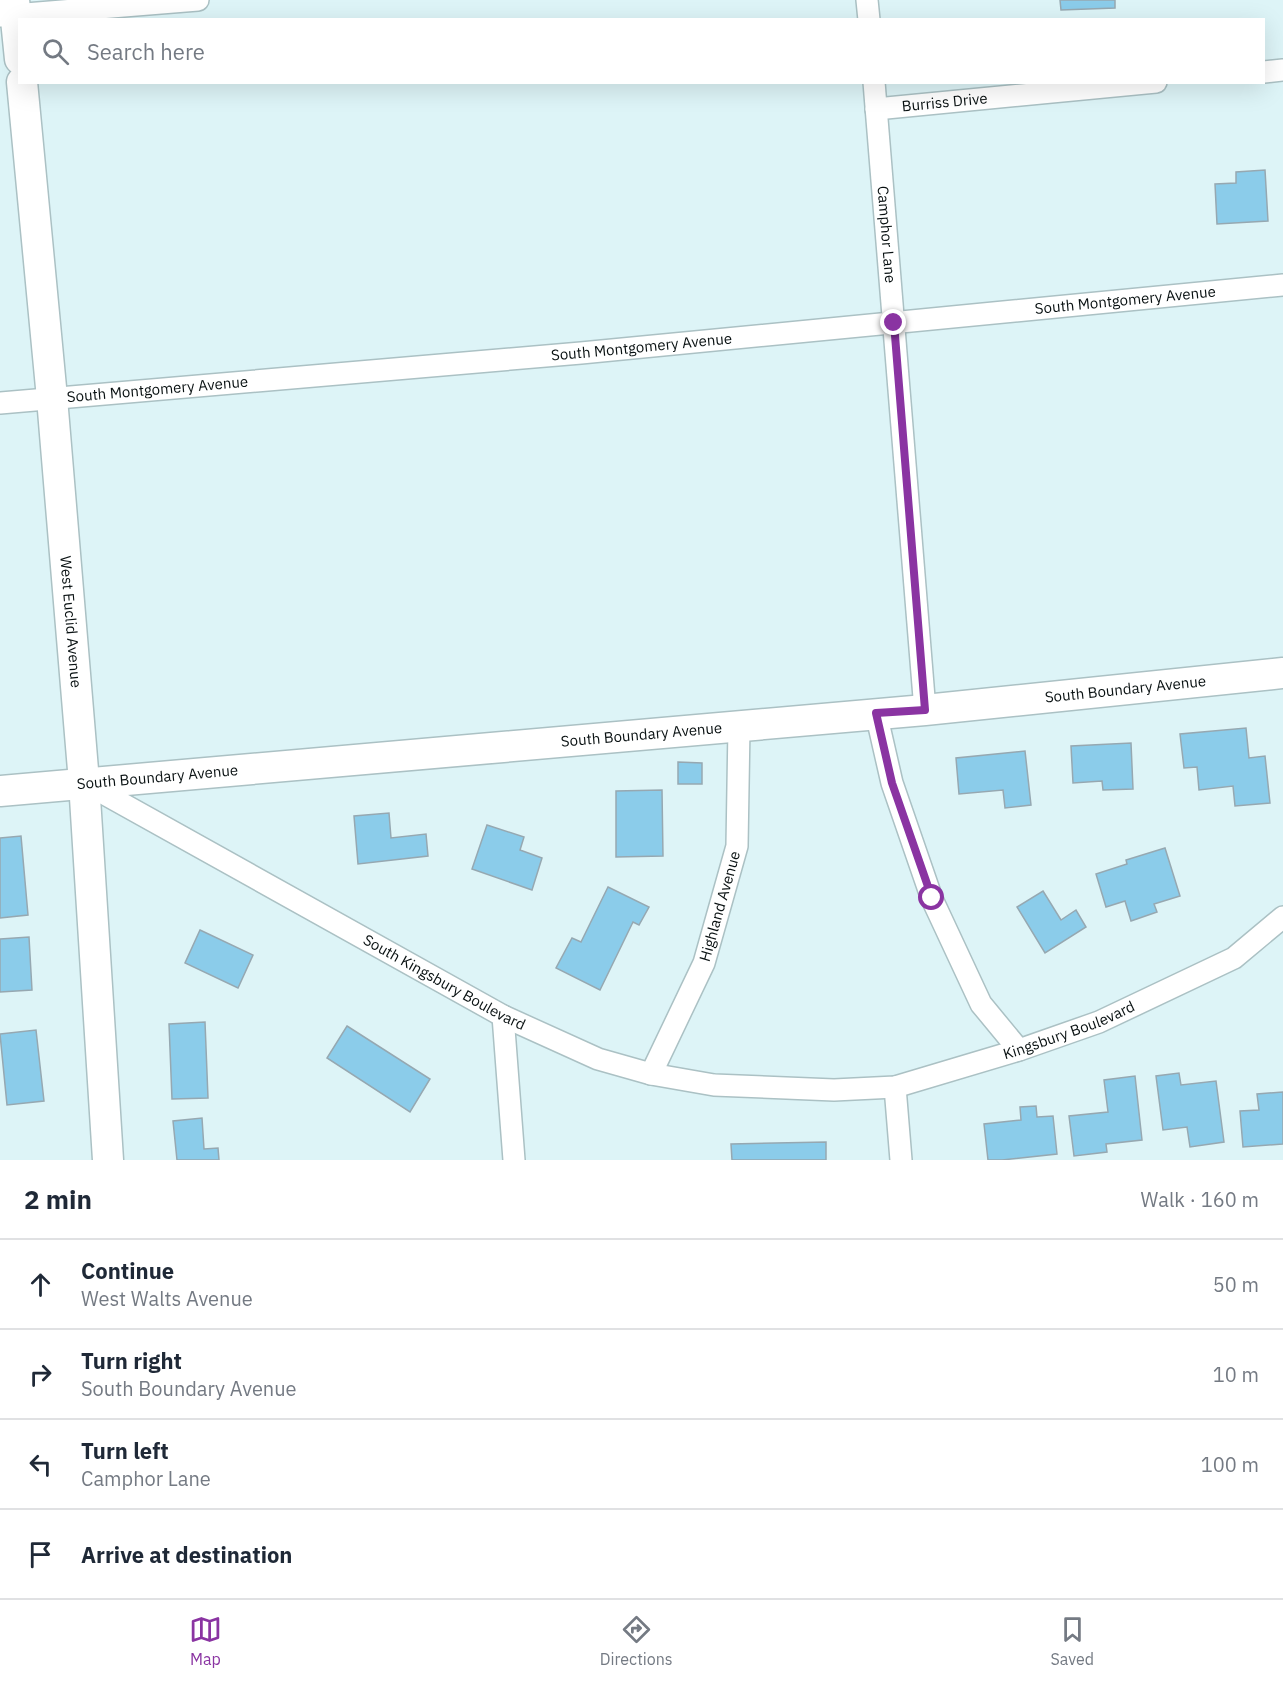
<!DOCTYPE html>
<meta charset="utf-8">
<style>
:root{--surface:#fff;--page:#f2f2f3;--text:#1f2937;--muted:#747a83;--line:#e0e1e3;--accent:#8a34a2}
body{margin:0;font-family:"IBM Plex Sans",sans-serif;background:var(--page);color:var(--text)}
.stop{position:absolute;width:18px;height:18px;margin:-14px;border:4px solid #8a34a2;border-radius:50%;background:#fff}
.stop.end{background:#8a34a2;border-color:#fff;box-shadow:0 2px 6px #0008}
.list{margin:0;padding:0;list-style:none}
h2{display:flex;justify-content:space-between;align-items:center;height:78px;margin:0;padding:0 24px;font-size:26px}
h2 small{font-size:20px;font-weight:400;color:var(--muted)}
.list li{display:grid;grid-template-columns:39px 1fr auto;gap:18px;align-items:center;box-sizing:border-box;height:90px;padding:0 24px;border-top:2px solid var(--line)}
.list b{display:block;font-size:22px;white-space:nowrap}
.list p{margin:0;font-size:20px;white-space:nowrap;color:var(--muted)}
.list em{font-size:20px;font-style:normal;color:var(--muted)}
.icon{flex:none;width:33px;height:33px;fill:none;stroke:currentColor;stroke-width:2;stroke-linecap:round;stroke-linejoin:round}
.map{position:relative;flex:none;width:1283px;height:1160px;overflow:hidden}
.search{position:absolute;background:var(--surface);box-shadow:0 6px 24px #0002;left:18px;right:18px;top:18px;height:66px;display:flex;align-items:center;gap:15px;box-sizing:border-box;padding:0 21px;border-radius:0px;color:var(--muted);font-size:22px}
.sheet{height:438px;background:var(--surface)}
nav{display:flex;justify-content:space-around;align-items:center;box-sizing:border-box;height:84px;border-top:2px solid var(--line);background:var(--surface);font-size:16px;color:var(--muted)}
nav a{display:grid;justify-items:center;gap:3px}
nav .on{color:var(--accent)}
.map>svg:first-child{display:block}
.building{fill:#8bccea;stroke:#96a8b1;stroke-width:1.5}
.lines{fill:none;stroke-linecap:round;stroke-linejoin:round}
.street-casing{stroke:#abc1c4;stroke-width:24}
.secondary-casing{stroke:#abc1c4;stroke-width:33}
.street{stroke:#fff;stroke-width:21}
.secondary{stroke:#fff;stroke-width:30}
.route{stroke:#8a34a2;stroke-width:8}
.labels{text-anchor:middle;stroke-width:5;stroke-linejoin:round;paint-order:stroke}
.street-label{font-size:15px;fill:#081011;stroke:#fff}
</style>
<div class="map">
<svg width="1283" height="1160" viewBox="0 0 1283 1160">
<rect width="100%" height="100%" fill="#ddf4f7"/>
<!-- building -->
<g class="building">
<path d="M1060,0H1115V8L1061,10Z"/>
<path d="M1265,170L1268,221L1217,224L1215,184L1236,183V172Z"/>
<path d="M1246,728L1249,758L1265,756L1270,803L1235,806L1233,786L1199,790L1197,767L1184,768L1180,734Z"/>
<path d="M1131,743L1133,789L1103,790L1102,781L1073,783L1071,746Z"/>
<path d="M1025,751L1031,805L1005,808L1003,790L959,794L956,758Z"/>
<path d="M678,762L702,763V784H678Z"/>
<path d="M662,790L663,856L616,857V791Z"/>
<path d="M389,813L391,838L426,834L428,856L358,864L354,816Z"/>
<path d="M487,825L524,837L520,850L542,858L532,890L472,869Z"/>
<path d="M21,836L28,915L0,918V838Z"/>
<path d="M1165,848L1180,896L1154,904L1157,912L1131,921L1125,901L1106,907L1096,874L1127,864L1126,860Z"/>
<path d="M608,887L649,907L639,925L633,922L600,990L556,968L572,938L581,942Z"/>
<path d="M1043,891L1061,920L1076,910L1086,927L1045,953L1017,907Z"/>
<path d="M200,930L253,955L238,988L185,963Z"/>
<path d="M29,937L32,990L0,992V939Z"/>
<path d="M205,1022L208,1098L172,1099L169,1024Z"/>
<path d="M347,1026L430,1079L410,1112L327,1058Z"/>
<path d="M36,1030L44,1101L7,1105L0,1034Z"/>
<path d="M1179,1073L1181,1085L1216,1081L1224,1142L1190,1147L1187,1127L1163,1130L1156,1076Z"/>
<path d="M1135,1076L1142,1140L1106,1144L1107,1152L1074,1156L1069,1116L1108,1112L1104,1080Z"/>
<path d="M1283,1092V1144L1243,1147L1240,1111L1259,1110L1257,1094Z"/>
<path d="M1036,1106L1037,1117L1053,1116L1057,1154L1002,1160H988L984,1124L1021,1120L1020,1107Z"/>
<path d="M202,1118L204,1149L218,1148L219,1160H177L173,1121Z"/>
<path d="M826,1142V1160H732L731,1144Z"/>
</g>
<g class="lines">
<!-- street casing -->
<g class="street-casing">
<g id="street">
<path d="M867,0L869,20"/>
<path d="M0,16L198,0"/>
<path d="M1264,72L1283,70"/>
<path id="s1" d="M874,82L925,710"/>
<path id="s2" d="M876,109L1156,82"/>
<path id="s3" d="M0,403L581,353L1283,285"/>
<path d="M876,713L892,783L932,899L981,1004L1019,1050"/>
<path id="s4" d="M85,783L503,1016L598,1059L651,1074L714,1085L834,1090L895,1087L1019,1050L1099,1022L1234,958L1283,917"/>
<path d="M503,1016L514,1160"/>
<path id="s5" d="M651,1074L704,963L737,846L739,727"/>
<path d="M895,1087L901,1160"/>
</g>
</g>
<!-- secondary casing -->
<g class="secondary-casing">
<g id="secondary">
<path d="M14,0L20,59"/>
<path id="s6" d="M22,82L52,398L84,782L108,1160"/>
<path id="s7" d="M0,791L925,710L1283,673"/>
</g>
</g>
<!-- street -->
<use href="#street" class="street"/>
<!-- secondary -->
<use href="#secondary" class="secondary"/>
</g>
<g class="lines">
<!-- route -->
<path class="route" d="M894,323L925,710L876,713L892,783L932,898"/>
</g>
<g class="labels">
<!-- street labels -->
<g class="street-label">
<text dy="5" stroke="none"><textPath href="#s2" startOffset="69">Burriss Drive</textPath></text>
<text dy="5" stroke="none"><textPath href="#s1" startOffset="153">Camphor Lane</textPath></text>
<text dy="5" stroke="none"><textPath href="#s3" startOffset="1130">South Montgomery Avenue</textPath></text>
<text dy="5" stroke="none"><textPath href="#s3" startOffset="644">South Montgomery Avenue</textPath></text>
<text dy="5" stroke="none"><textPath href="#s3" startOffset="158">South Montgomery Avenue</textPath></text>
<text dy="5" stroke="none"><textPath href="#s6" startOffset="542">West Euclid Avenue</textPath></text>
<text dy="5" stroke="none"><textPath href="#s7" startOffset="1130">South Boundary Avenue</textPath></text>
<text dy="5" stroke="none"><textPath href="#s7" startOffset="644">South Boundary Avenue</textPath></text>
<text dy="5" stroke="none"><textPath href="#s7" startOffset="158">South Boundary Avenue</textPath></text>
<text dy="5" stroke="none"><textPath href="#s5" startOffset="182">Highland Avenue</textPath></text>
<text dy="5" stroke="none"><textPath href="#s4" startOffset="411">South Kingsbury Boulevard</textPath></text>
<text dy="5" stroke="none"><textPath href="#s4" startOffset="1066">Kingsbury Boulevard</textPath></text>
</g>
</g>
</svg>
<div class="stop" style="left:932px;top:898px"></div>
<div class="stop end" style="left:894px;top:323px"></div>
<div class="search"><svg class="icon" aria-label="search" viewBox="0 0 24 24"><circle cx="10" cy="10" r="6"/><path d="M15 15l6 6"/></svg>Search here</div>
</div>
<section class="sheet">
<h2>2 min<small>Walk · 160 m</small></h2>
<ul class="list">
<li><svg class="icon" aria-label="ahead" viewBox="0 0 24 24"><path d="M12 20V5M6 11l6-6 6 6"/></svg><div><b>Continue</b><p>West Walts Avenue</p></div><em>50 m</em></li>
<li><svg class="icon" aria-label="right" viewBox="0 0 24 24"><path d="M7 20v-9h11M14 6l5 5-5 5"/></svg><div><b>Turn right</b><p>South Boundary Avenue</p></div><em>10 m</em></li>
<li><svg class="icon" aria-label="left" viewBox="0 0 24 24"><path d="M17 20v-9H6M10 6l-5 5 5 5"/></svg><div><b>Turn left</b><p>Camphor Lane</p></div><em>100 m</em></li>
<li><svg class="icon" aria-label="arrive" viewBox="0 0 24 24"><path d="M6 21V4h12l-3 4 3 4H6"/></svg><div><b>Arrive at destination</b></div></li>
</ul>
</section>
<nav>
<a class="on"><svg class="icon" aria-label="map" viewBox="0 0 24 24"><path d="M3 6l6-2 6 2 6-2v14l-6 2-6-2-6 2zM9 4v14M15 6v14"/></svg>Map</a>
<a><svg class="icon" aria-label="directions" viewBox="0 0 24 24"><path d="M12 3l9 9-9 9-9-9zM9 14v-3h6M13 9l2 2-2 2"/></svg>Directions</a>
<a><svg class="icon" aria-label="saved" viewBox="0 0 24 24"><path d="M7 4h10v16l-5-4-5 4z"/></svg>Saved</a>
</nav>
